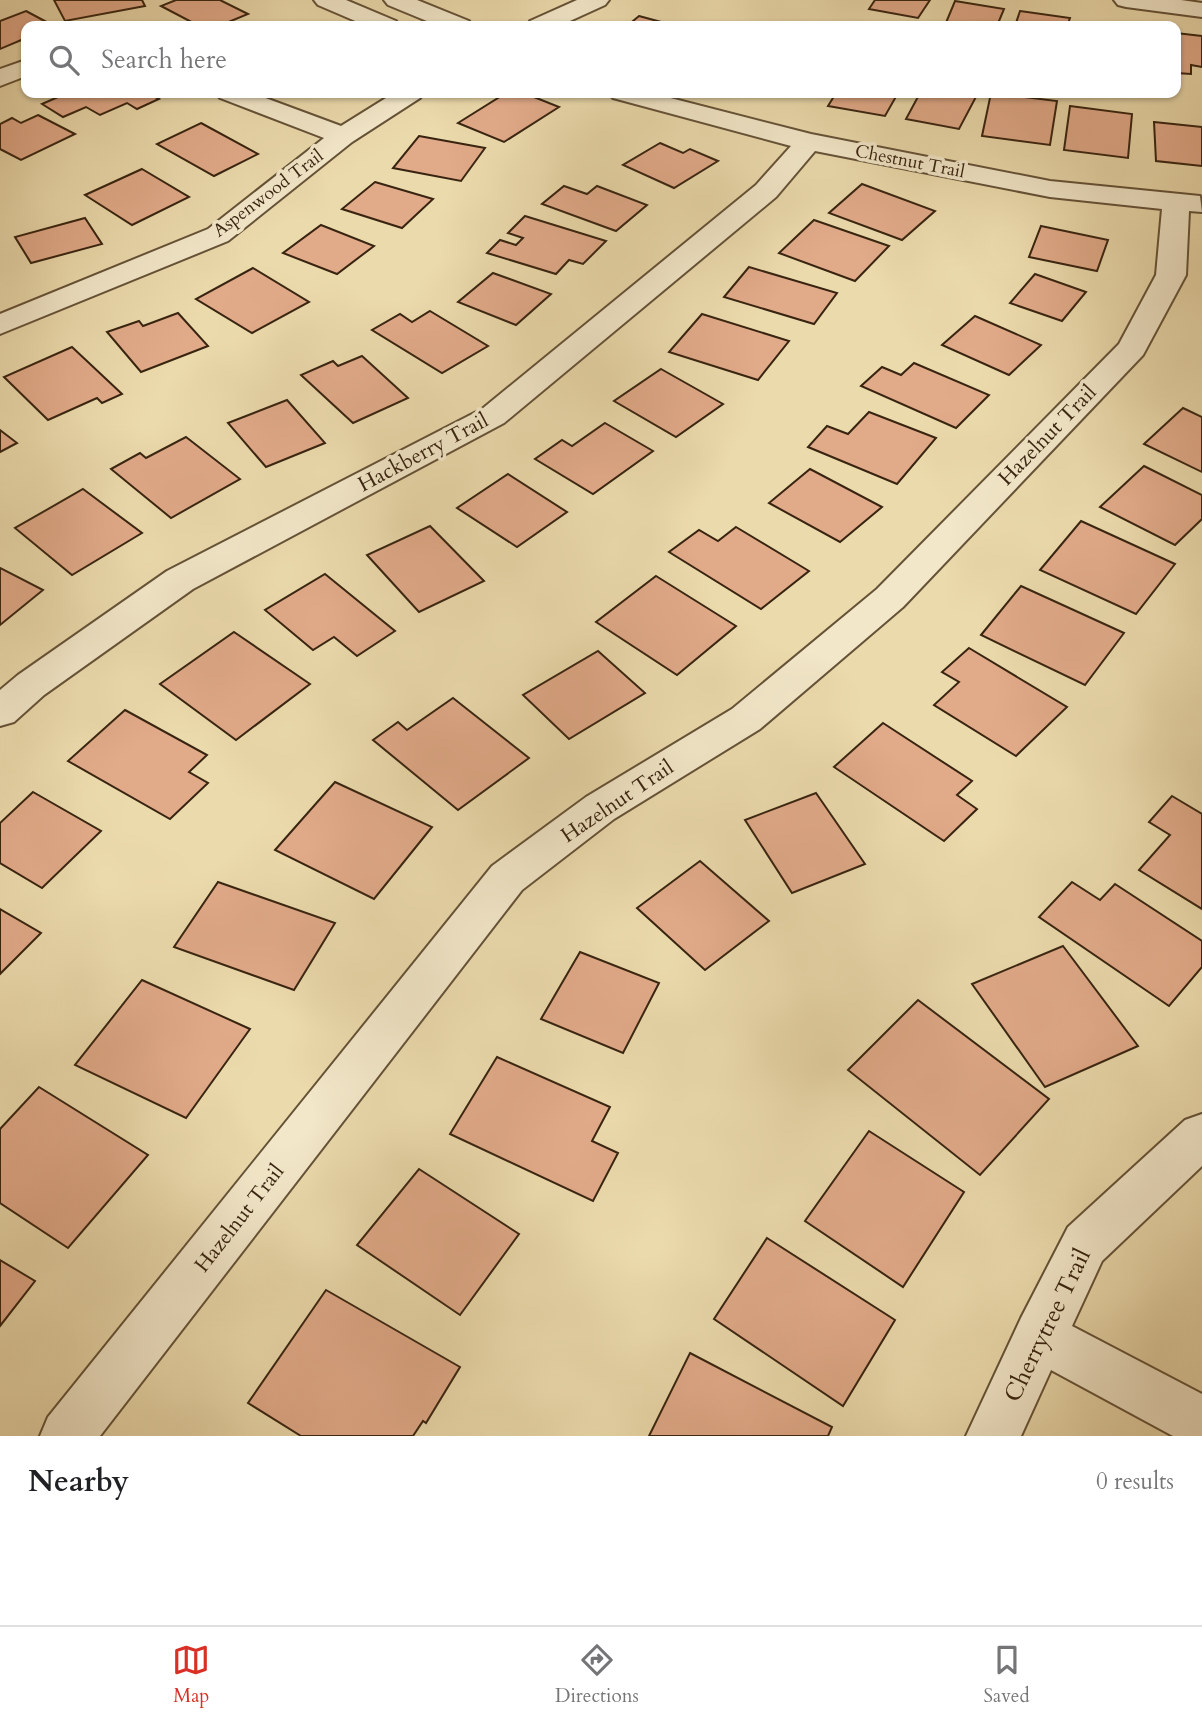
<!DOCTYPE html>
<style>
:root{--surface:#fff;--page:#f2f2f2;--text:#202124;--muted:#757577;--line:#e0e0e0;--accent:#d93025}
body{margin:0;font-family:Cardo,serif;background:var(--page);color:var(--text)}
.list{margin:0;padding:0;list-style:none}
h2{display:flex;justify-content:space-between;align-items:center;height:91px;margin:0;padding:0 28px;font-size:30px}
h2 small{font-size:23px;font-weight:400;color:var(--muted)}
.icon{flex:none;width:38px;height:38px;fill:none;stroke:currentColor;stroke-width:2;stroke-linecap:round;stroke-linejoin:round}
.map{position:relative;flex:none;width:1202px;height:1436px;overflow:hidden}
.search{position:absolute;background:var(--surface);box-shadow:0 2px 5px #0004;left:21px;right:21px;top:21px;height:77px;display:flex;align-items:center;gap:18px;box-sizing:border-box;padding:0 24px;border-radius:14px;color:var(--muted);font-size:26px}
.sheet{height:189px;background:var(--surface)}
nav{display:flex;justify-content:space-around;align-items:center;box-sizing:border-box;height:98px;border-top:2px solid var(--line);background:var(--surface);font-size:19px;color:var(--muted)}
nav a{display:grid;justify-items:center;gap:4px}
nav .on{color:var(--accent)}
.map>svg:first-child{display:block}
.building{fill:#e1aa89;stroke:#382410;stroke-width:2}
.lines{fill:none;stroke-linecap:round;stroke-linejoin:round}
.minor-casing{stroke:#655237;stroke-width:4}
.minor{fill:#f2e7c9;fill-rule:evenodd}
.labels{text-anchor:middle;stroke-width:7;stroke-linejoin:round;paint-order:stroke}
.far-street-label{font-size:18px;fill:#382410;stroke:#f2e7c9}
.street-label{font-size:21px;fill:#382410;stroke:#f2e7c9}
.near-street-label{font-size:24px;fill:#382410;stroke:#f2e7c9}
</style>
<div class="map">
<svg width="1202" height="1436" viewBox="0 0 1202 1436">
<rect width="100%" height="100%" fill="#ebdaac"/>
<filter id="stains"><feTurbulence type="fractalNoise" baseFrequency=".00286" numOctaves="4"/><feColorMatrix values="0 0 0 0 .2 0 0 0 0 .09 0 0 0 0 .02 0 0 0 .5 -.17"/></filter>
<radialGradient id="worn" r=".72"><stop offset=".6" stop-color="#630" stop-opacity="0"/><stop offset="1" stop-color="#630" stop-opacity=".3"/></radialGradient>
<!-- building -->
<g class="building">
<path d="M54,0H142L145,6L65,21Z"/>
<path d="M176,0H220L248,14L219,26H199L161,6Z"/>
<path d="M875,0H930L918,18L869,9Z"/>
<path d="M955,1L1004,9L997,26L945,25Z"/>
<path d="M26,11L54,26H26V38L0,49V21Z"/>
<path d="M1020,11L1070,18L1067,26H1015Z"/>
<path d="M639,16L676,26H627Z"/>
<path d="M1176,33L1202,36V67L1191,65V74L1176,73Z"/>
<path d="M67,93H148L159,99L137,109L127,103L100,115L86,107L63,117L42,104Z"/>
<path d="M506,93H524L559,107L504,142L458,123Z"/>
<path d="M836,93H898L885,116L828,106Z"/>
<path d="M920,93H978L959,129L906,119Z"/>
<path d="M991,93L1057,101L1050,145L982,136Z"/>
<path d="M1070,106L1132,114L1128,158L1064,150Z"/>
<path d="M38,115L75,134L21,160L0,149V124L12,118L21,123Z"/>
<path d="M1154,122L1202,127V166L1156,161Z"/>
<path d="M201,123L258,154L214,176L157,144Z"/>
<path d="M419,136L485,148L461,181L393,168Z"/>
<path d="M660,143L683,153L690,149L718,161L674,188L623,165Z"/>
<path d="M142,169L189,197L132,225L85,195Z"/>
<path d="M375,182L433,199L402,228L342,209Z"/>
<path d="M862,184L935,211L902,240L829,213Z"/>
<path d="M564,186L587,194L597,186L647,205L616,231L542,204Z"/>
<path d="M525,216L606,241L583,264L569,260L556,274L487,253L500,240L516,245L523,238L508,233Z"/>
<path d="M85,218L102,244L31,263L15,237Z"/>
<path d="M814,220L889,246L855,281L779,253Z"/>
<path d="M321,225L374,246L337,274L283,253Z"/>
<path d="M1041,226L1108,240L1097,271L1029,257Z"/>
<path d="M749,267L837,293L814,324L724,297Z"/>
<path d="M253,268L309,302L252,333L196,299Z"/>
<path d="M493,273L551,294L516,325L458,302Z"/>
<path d="M1035,274L1086,292L1062,321L1010,303Z"/>
<path d="M430,311L488,346L442,373L372,330L400,314L412,322Z"/>
<path d="M178,313L208,346L141,372L107,332L139,321L143,326Z"/>
<path d="M702,314L789,341L758,380L669,352Z"/>
<path d="M975,316L1041,345L1009,375L942,345Z"/>
<path d="M72,347L122,394L102,403L97,398L48,420L4,377Z"/>
<path d="M362,356L408,398L353,423L301,375L333,361L338,366Z"/>
<path d="M914,363L989,395L956,428L861,386L882,367L901,375Z"/>
<path d="M661,369L723,404L676,437L614,401Z"/>
<path d="M287,400L325,443L266,467L228,423Z"/>
<path d="M1183,408L1202,417V472L1144,444Z"/>
<path d="M869,412L936,438L897,484L808,447L827,426L848,434Z"/>
<path d="M605,423L653,451L593,494L535,459L562,440L572,446Z"/>
<path d="M0,430L17,443L0,452Z"/>
<path d="M186,437L240,479L171,518L111,469L140,453L146,458Z"/>
<path d="M1144,466L1202,495V519L1175,545L1100,507Z"/>
<path d="M810,469L882,507L840,542L769,503Z"/>
<path d="M508,474L567,512L517,547L457,508Z"/>
<path d="M83,489L142,533L72,575L15,528Z"/>
<path d="M1081,521L1175,564L1136,614L1040,570Z"/>
<path d="M430,526L484,581L419,612L367,555Z"/>
<path d="M736,527L809,571L761,609L669,552L699,530L718,541Z"/>
<path d="M0,568L43,590L0,625Z"/>
<path d="M325,574L395,631L357,656L334,637L313,650L265,610Z"/>
<path d="M656,576L736,626L677,675L596,622Z"/>
<path d="M1021,586L1124,633L1085,685L981,635Z"/>
<path d="M234,632L310,684L236,740L160,684Z"/>
<path d="M969,648L1067,707L1016,756L934,705L959,682L942,672Z"/>
<path d="M598,651L645,693L569,739L523,695Z"/>
<path d="M453,698L529,758L458,810L373,740L398,722L407,730Z"/>
<path d="M125,710L207,755L189,772L208,783L170,819L68,761Z"/>
<path d="M883,723L972,781L957,795L977,809L944,841L834,767Z"/>
<path d="M335,782L432,827L374,899L275,850Z"/>
<path d="M33,792L101,831L42,888L0,863V823Z"/>
<path d="M816,793L865,864L792,893L745,820Z"/>
<path d="M1172,796L1202,814V909L1139,870L1170,835L1149,822Z"/>
<path d="M700,861L769,921L705,970L637,908Z"/>
<path d="M218,882L335,923L294,990L174,947Z"/>
<path d="M1072,882L1100,900L1115,884L1202,941V967L1169,1006L1039,917Z"/>
<path d="M0,909L41,933L0,974Z"/>
<path d="M1063,946L1138,1046L1045,1087L972,984Z"/>
<path d="M580,952L659,983L623,1053L541,1019Z"/>
<path d="M142,980L250,1029L186,1118L75,1065Z"/>
<path d="M918,1000L1049,1099L980,1175L848,1070Z"/>
<path d="M497,1057L610,1107L592,1141L618,1153L593,1201L450,1134Z"/>
<path d="M39,1087L148,1155L68,1248L0,1203V1129Z"/>
<path d="M869,1131L964,1192L903,1287L805,1221Z"/>
<path d="M419,1169L519,1234L460,1315L357,1245Z"/>
<path d="M767,1238L895,1320L843,1406L714,1319Z"/>
<path d="M0,1260L35,1281L0,1326Z"/>
<path d="M326,1290L460,1367L426,1423L423,1421L413,1436H301L248,1403Z"/>
<path d="M690,1353L832,1427L828,1436H649Z"/>
</g>
<g class="lines">
<!-- minor casing -->
<g class="minor-casing">
<g id="minor">
<path d="M314,0H346L396,21L399,26H367L318,5Z"/>
<path d="M384,0H417L469,21L472,26H439L388,5Z"/>
<path d="M577,0H609L605,5L559,26H527L530,21Z"/>
<path d="M1114,0H1181L1202,3V17L1126,7L1118,5Z"/>
<path d="M26,60V76L0,86V69Z"/>
<path d="M216,93H252L341,126L394,93H424L420,98L352,142L228,241L0,334V314L208,229L324,138L220,98Z"/>
<path d="M609,93H651L811,134L1050,181L1200,196L1202,212L1189,211L1186,275L1143,355L903,607L760,729L614,819L522,890L100,1436H40L48,1417L492,866L586,797L732,709L877,589L1119,344L1156,275L1162,209L1050,197L815,151L776,197L504,423L193,589L44,695L14,722L0,726V690L18,675L167,571L482,409L756,185L791,146L613,98Z"/>
<path d="M1202,1114V1166L1102,1261L1072,1326L1202,1394V1436H1173L1051,1370L1021,1436H966L1021,1318L1068,1227L1185,1120Z"/>
</g>
</g>
<!-- minor -->
<use href="#minor" class="minor"/>
</g>
<g class="labels">
<!-- far-street labels -->
<g class="far-street-label">
<text transform="translate(910 161) rotate(11)" y="6">Chestnut Trail</text>
<text transform="translate(268 193) rotate(-37)" y="6">Aspenwood Trail</text>
</g>
<!-- street labels -->
<g class="street-label">
<text transform="translate(1047 435) rotate(-46)" y="7">Hazelnut Trail</text>
<text transform="translate(423 452) rotate(-28)" y="7">Hackberry Trail</text>
<text transform="translate(617 801) rotate(-34)" y="7">Hazelnut Trail</text>
<text transform="translate(239 1218) rotate(-52)" y="7">Hazelnut Trail</text>
</g>
<!-- near-street labels -->
<g class="near-street-label">
<text transform="translate(1047 1325) rotate(-64)" y="8">Cherrytree Trail</text>
</g>
</g>
<rect width="100%" height="100%" filter="url(#stains)"/>
<rect width="100%" height="100%" fill="url(#worn)"/>
</svg>
<div class="search"><svg class="icon" aria-label="search" viewBox="0 0 24 24"><circle cx="10" cy="10" r="6"/><path d="M15 15l6 6"/></svg>Search here</div>
</div>
<section class="sheet">
<h2>Nearby<small>0 results</small></h2>
<ul class="list">
</ul>
</section>
<nav>
<a class="on"><svg class="icon" aria-label="map" viewBox="0 0 24 24"><path d="M3 6l6-2 6 2 6-2v14l-6 2-6-2-6 2zM9 4v14M15 6v14"/></svg>Map</a>
<a><svg class="icon" aria-label="directions" viewBox="0 0 24 24"><path d="M12 3l9 9-9 9-9-9zM9 14v-3h6M13 9l2 2-2 2"/></svg>Directions</a>
<a><svg class="icon" aria-label="saved" viewBox="0 0 24 24"><path d="M7 4h10v16l-5-4-5 4z"/></svg>Saved</a>
</nav>
